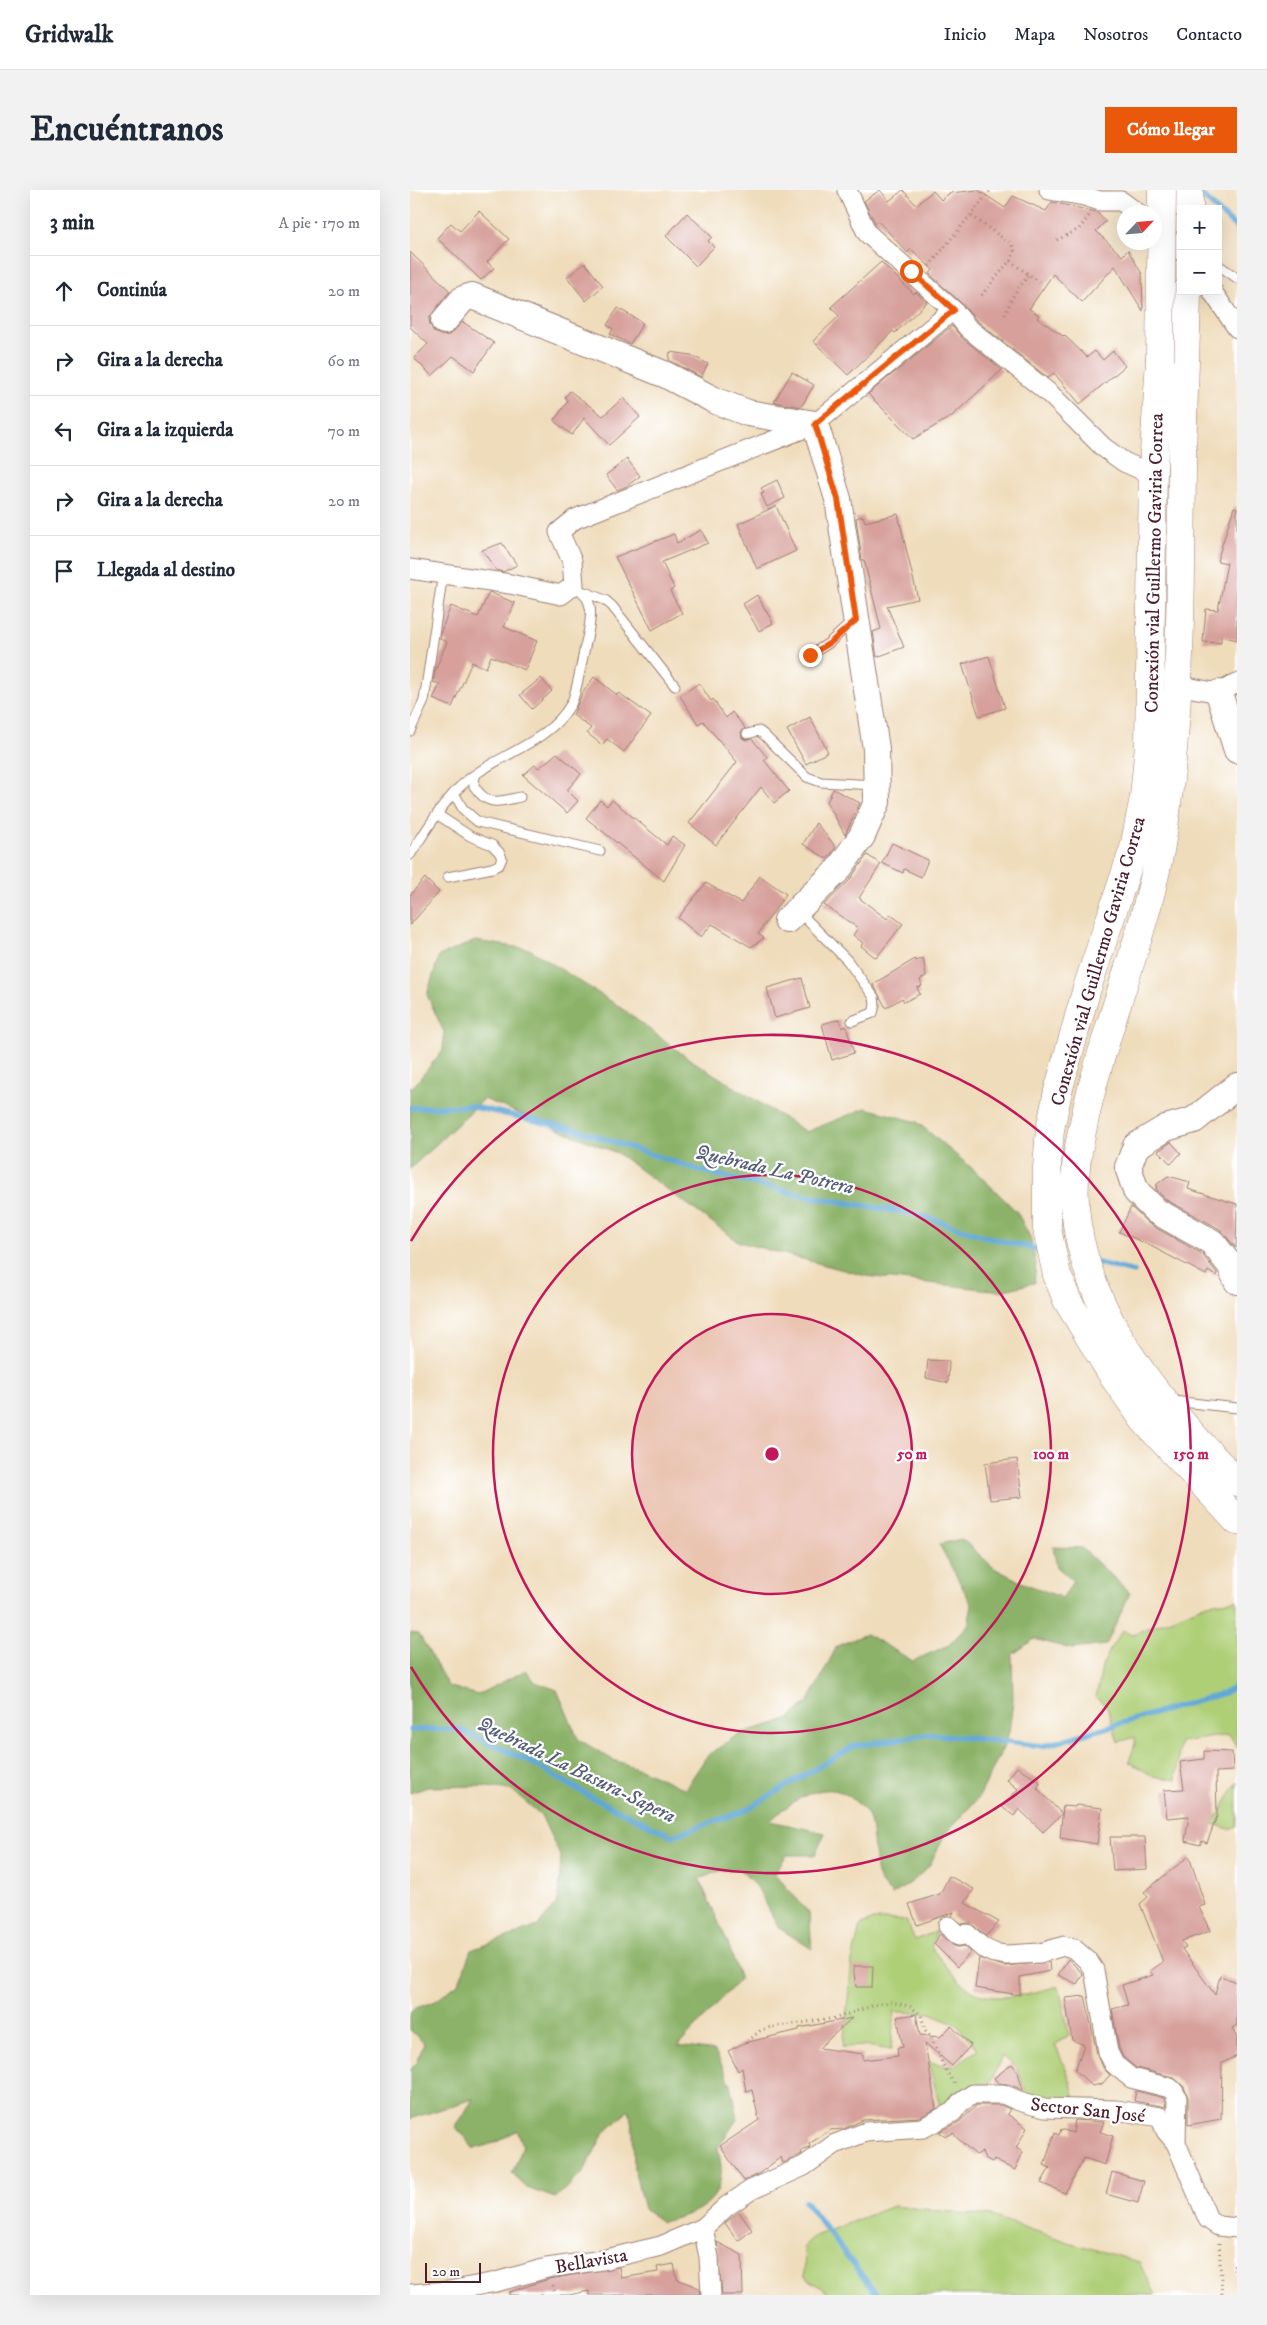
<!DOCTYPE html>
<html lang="es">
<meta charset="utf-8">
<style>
:root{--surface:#fff;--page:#f2f2f3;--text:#1f2937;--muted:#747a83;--line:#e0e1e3;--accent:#ea580c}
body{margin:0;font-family:"IM FELL DW Pica",serif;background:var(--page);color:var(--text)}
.controls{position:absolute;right:15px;top:15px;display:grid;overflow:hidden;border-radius:0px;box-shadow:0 5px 20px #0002}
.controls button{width:45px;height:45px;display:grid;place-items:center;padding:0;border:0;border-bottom:1px solid var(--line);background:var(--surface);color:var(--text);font:25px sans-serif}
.compass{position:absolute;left:707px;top:15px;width:45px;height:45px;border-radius:50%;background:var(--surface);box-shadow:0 5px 20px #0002;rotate:64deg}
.scale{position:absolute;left:15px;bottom:12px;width:56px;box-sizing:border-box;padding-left:5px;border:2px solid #4a1f2b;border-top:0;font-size:14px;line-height:18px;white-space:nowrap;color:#4a1f2b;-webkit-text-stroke:4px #fff;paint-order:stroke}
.stop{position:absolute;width:15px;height:15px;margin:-11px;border:4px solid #ea580c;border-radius:50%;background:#fff}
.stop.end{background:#ea580c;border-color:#fff;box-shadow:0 1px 5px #0008}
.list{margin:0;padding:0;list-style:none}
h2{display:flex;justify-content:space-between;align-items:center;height:65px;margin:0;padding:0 20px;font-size:21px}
h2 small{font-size:16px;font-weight:400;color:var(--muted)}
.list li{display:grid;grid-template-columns:32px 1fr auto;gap:15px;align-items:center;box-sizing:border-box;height:70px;padding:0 20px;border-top:1px solid var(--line)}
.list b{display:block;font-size:19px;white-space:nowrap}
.list em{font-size:16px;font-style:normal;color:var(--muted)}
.icon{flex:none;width:28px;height:28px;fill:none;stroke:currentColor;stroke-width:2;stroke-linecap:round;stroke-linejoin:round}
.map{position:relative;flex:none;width:827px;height:2105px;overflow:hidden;border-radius:0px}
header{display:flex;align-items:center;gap:30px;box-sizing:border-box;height:70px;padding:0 25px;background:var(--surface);border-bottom:1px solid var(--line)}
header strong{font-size:24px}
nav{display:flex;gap:28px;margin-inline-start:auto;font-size:18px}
.intro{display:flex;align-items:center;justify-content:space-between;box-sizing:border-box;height:120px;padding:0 30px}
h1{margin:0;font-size:35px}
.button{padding:12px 22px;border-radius:0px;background:var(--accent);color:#fff;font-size:18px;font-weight:700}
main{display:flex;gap:30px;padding:0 30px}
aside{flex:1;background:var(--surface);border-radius:0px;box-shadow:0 5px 20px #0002}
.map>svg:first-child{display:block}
.green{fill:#afcf77;stroke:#7c7751}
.forest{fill:#8bb268;stroke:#6a684a}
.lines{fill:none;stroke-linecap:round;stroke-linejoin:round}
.stream{stroke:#60a8d7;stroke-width:5.5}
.building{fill:#d7a09b}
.lane-casing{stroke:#9c7e73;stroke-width:11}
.street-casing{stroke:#9c7e73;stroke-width:21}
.secondary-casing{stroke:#9c7e73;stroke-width:28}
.highway-casing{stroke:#9c7e73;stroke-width:29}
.path{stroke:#9c7e73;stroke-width:3;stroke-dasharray:1 4;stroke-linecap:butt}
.lane{stroke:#fff;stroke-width:9}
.street{stroke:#fff;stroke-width:19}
.secondary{stroke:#fff;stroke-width:26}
.highway{stroke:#fff;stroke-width:28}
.highway-bridge-casing{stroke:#9c7e73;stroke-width:29;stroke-linecap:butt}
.highway-bridge{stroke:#fff;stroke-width:28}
.route{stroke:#ea580c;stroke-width:6}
.ring{fill:none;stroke:#c2185b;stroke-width:2.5}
.labels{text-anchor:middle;stroke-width:4.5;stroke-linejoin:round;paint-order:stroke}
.street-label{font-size:19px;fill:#4a1f2b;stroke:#fff}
.water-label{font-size:20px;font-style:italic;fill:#545d78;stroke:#fff}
.centre{fill:#c2185b;stroke:#fff;stroke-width:2.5}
.ring-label{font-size:15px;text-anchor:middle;font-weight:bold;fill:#c2185b;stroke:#fff;stroke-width:4.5;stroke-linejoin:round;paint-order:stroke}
</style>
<header>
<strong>Gridwalk</strong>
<nav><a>Inicio</a><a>Mapa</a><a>Nosotros</a><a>Contacto</a></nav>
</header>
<div class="intro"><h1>Encuéntranos</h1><a class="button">Cómo llegar</a></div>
<main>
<aside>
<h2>3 min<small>A pie · 170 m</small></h2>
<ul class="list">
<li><svg class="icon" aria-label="ahead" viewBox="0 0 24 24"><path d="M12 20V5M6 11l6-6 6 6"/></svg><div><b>Continúa</b></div><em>20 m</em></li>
<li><svg class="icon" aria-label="right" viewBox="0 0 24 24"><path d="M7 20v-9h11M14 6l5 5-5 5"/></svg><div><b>Gira a la derecha</b></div><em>60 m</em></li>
<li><svg class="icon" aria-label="left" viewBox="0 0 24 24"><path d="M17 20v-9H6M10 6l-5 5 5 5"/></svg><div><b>Gira a la izquierda</b></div><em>70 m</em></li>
<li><svg class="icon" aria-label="right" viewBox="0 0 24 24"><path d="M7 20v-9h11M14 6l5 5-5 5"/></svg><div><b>Gira a la derecha</b></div><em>20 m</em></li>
<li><svg class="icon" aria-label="arrive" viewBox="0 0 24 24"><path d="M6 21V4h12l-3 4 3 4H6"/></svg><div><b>Llegada al destino</b></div></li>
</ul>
</aside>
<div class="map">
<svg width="827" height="2105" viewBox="0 0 827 2105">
<rect width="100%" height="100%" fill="#fff"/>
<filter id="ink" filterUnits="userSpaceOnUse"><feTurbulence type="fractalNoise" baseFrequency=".02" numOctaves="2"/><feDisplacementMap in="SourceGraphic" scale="10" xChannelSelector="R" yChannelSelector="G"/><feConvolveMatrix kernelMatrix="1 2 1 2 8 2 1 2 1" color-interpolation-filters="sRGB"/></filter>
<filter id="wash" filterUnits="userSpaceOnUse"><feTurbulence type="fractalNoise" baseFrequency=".0096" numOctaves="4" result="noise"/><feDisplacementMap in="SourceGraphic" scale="20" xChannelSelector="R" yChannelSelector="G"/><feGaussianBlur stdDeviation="1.12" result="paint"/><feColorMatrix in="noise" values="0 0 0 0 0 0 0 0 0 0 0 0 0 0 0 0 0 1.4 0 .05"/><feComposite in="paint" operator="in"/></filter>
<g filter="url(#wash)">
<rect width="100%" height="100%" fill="#efdcbb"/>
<!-- green -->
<g class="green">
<path d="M827,1410V1558L819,1545L770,1552L766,1590L743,1586L719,1572L725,1554V1547L708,1552L697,1516L686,1508L692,1477L702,1456L713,1440L721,1445L797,1414Z"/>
<path d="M827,1592V1636L819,1639L803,1634Z"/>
<path d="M463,1730H496L505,1750L527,1741L521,1757C531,1770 550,1795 564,1802C590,1814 623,1802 649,1796L659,1845L645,1855L658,1884L667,1914L617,1906L607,1877L592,1866L579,1895L531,1921L519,1872L542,1877L568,1860L546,1834L521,1823L484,1822L481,1860L458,1856L433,1857L442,1771L450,1736Z"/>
<path d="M483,2016L581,2026L658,2052L729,2072L745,2105H422L395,2087L394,2056L405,2046Z"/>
</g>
<!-- forest -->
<g class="forest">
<path d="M65,751L119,759L207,815L275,866L396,942L456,918L507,932L565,981L607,1022L620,1047L626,1074L624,1093L590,1101L456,1086L329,1052L207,963L74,909L0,979V897H3L33,860L34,842L17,805L29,766Z"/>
<path d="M552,1349L584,1378L613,1393L653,1408L663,1391L647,1377L643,1357L672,1358L720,1403L696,1455L662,1459L624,1449L602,1465L603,1511L599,1542L593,1558L569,1607L535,1644L519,1676L503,1691L482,1705C478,1701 473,1696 470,1691C462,1679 466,1641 457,1623C455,1619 449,1616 446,1612C418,1584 383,1610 360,1631L415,1643L405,1665H377L364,1683L399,1723L402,1759L369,1738L347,1697L328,1678L309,1681L289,1689L318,1753L330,1789L268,1856L305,1861L321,1895L328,1928L308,1957C309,1965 312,1976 311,1984C309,2017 280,2025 252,2032L234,2019L224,1979L223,1941L219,1920L194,1943L173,1983L145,2008L117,1998L102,1984L113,1956L107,1940L87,1952L64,1959L46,1937L63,1909L0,1929V1878L7,1873L14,1853L0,1840V1823L3,1819L26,1811L49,1793L61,1760L128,1736L148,1711L151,1668L131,1625L102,1600L68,1596L18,1597L0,1603V1443L9,1444L38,1496L67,1505L116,1480L125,1492L147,1500L168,1549L203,1570L230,1579L275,1599L297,1566L330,1543L378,1530L399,1511L427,1456L456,1444L503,1471L539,1455L558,1435L562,1415L529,1354Z"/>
</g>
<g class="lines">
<!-- stream -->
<g class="stream">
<path d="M788,1L806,19"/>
<path d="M808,21L827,38"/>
<path d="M0,918L60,916L167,940L292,981L396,1006L510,1025L576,1047L634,1061"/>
<path d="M684,1072L724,1082"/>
<path d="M0,1540L48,1539L117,1570L181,1607L262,1646L334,1621L444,1556L522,1544L633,1556L814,1503L827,1495"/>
<path d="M395,2011L467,2105"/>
</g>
</g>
<g id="blocks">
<!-- building -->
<g class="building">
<path d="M470,0L479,11L493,0L506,15L523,1L531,10L540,3L568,0L595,18L603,6L636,21L642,12L686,22L696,31L686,41L712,66L718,60L732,84L733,121L705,76L672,112L643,84L619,119L629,125L627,128L653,146L654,145L677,167L685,161L693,170L703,161L715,176L670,214L644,183L638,188L566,130L550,112L520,84L523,80L501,59L498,63L468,31L465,33L454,11Z"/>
<path d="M69,21L99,49L77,72L84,78L71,90L27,48L41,33L50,41Z"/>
<path d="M277,23L302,47L298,51L304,57L286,76L256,46Z"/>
<path d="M0,62L40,101L19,128L20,135L24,142L32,146L39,145L53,132L84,153L64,181L43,166L22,186L4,168L18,154L0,137Z"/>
<path d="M471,72L504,104L506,102L517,112L485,143L483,141L438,185L403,151L429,126L421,117Z"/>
<path d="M175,73L193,96L176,111L157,87Z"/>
<path d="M208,118L233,133L220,154L200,144L203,139L197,135Z"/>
<path d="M542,136L551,147L592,180L542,226L503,249L458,204Z"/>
<path d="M260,162L281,165L298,174L291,187L259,170Z"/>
<path d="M382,182L404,195L391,217L364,212Z"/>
<path d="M160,201L193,226L213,208L230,227L199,255L174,228L162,245L144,231L158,211L155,207Z"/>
<path d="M217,269L230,286L217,296L207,300L196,285Z"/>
<path d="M367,290L375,308L357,317L351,304L354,303L351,298Z"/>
<path d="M366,316L386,361L347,379L328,334Z"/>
<path d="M824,317L827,318V450L811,446V453L793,452L796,419L808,420L817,373L807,371Z"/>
<path d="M488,324L508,409L477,416L494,457L467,467L463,442L471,439L454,370H452L446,328L453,326L455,332Z"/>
<path d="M291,340L298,353L252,372L264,398L260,401L272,423L242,440L205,367L264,344L267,353Z"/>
<path d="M92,353L107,375L93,382L86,380L72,360Z"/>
<path d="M79,402L105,413L94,437L127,451L115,480L81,466L76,478L62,472L42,517L23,509L30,494L23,492L25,481L37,452L30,449L31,441L41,416L68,427Z"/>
<path d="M347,405L363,433L349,441L333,414Z"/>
<path d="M579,466L595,518L569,526L552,474Z"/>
<path d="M184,487L207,505L209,503L241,526L214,562L197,549L192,555L177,543L181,538L163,525L172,504Z"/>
<path d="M131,488L142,501L122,519L110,505Z"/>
<path d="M289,493L301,511L303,509L316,528L322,522L335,538L331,542L332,548L336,550L342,549L357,567L354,570L379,601L364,613L351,597L306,655L279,633L327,572L293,531L288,534L270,506Z"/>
<path d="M400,527L418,562L396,574L377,540Z"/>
<path d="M147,563L171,584L157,600L168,611L157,623L113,585L125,575L129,578Z"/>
<path d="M423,599L450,613L435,645L417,612Z"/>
<path d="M190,610L197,616L202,610L257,655L262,646L275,655L254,691L176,628Z"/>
<path d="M406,633L426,657L417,669L393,654Z"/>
<path d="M482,653L518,670L511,687L494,679L493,683L472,673Z"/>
<path d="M457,665L471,674L449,708L477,729L480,724L493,734L466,768L451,756L453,753L443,745L448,738L414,715L439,691Z"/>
<path d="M350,686L376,704L348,744L354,748L341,757L302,734L291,747L268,728L296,693L331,713Z"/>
<path d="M15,688L29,702L0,735V705Z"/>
<path d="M513,768L516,786L510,790L512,796L507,798L510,804L494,812L492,808L476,818L463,794L505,769L506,771Z"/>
<path d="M392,788L400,818L365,828L357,798Z"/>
<path d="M430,829L432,838L436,836L444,863L422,870L412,834Z"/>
<path d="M761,952L771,963L761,974L748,961Z"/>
<path d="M758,986L780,992L778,999L827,1014L826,1058L810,1039L755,1009L746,999L747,994Z"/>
<path d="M721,1017L739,1034L792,1064L807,1083L806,1086L798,1081L796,1085L735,1053L709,1042Z"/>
<path d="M518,1170L539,1171L538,1193L516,1188Z"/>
<path d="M607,1269L612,1307L580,1310L575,1273Z"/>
<path d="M794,1561L822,1562L823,1581L806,1582L807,1626L797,1653L792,1651L790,1655L775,1651L779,1626L757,1628L754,1600L774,1599L770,1572L794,1569Z"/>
<path d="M607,1577L629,1591L630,1594L627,1598L652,1624L633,1642L609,1619L604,1626L592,1617L608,1599L597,1590Z"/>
<path d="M666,1615L692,1618L687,1654L650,1648L653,1616L665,1617Z"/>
<path d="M700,1647H735L737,1679L703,1681Z"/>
<path d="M779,1666L795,1715L789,1717L800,1741L772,1751L776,1757L772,1759L805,1805L810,1786L827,1792V1835L822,1838L827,1848V1866L812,1873L811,1929L778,1935V1908L774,1897L763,1887L726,1878L713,1867L709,1858L702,1819L718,1815L712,1795L743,1785L740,1781L753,1772L730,1714L738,1707L734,1702Z"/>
<path d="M539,1686L564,1699L555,1713L589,1732L576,1746L560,1733L552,1734L542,1726L544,1722L507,1735L499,1714L530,1704Z"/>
<path d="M530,1744L542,1755L547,1757L554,1756L561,1762L547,1777L524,1754Z"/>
<path d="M569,1768L594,1776L639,1772L640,1781L610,1787V1805L565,1798Z"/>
<path d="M658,1769L673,1784L667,1794L648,1785Z"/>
<path d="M443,1776H463L462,1797H446Z"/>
<path d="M675,1806L687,1864L694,1879L700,1885L692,1894L682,1896L665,1880L674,1855L662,1850L655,1808Z"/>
<path d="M506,1824L510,1845L530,1847L541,1836L561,1855L542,1876L515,1853L526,1919L510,1927L453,1930L433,1939L420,1940L399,1954L400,1958L391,1961L392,1964L388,1966L373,1973L371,1967L347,1985L334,1991L310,1956L349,1930L342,1900L336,1901L332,1878L328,1881L318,1861L334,1853L389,1840V1838L442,1828L409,1858L453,1864V1870L488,1866L487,1858L493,1857L487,1827Z"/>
<path d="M602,1874L608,1882L613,1900L598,1894L588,1893L584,1888Z"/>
<path d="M726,1901L754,1908L756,1917L724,1911Z"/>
<path d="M567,1915H591L600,1919L597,1924L617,1938L606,1958L613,1962L605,1980L584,1970L582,1972L575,1968L572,1962L566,1965L546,1947L544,1943L536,1946L529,1942L549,1932Z"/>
<path d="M665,1930L694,1932L690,1942L703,1946L695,1975L674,1968L655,2003L631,1993L640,1978L634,1975L645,1943L649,1945L651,1939L663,1943Z"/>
<path d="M702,1982L734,1991L728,2013L696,2004Z"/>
<path d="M329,2022L342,2040L328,2051L315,2033Z"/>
<path d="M307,2052L332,2065L333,2105H312Z"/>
<path d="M264,2074L267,2089L289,2098L290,2105H179V2101L159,2105H99V2102L139,2089L209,2077L211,2088L248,2082L247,2077Z"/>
</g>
</g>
</g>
<g filter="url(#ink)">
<use href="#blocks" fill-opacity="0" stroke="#9c7e73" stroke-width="1"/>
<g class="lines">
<!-- lane casing -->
<g class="lane-casing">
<g id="lane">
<path d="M808,75L827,88"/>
<path d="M175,402L195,410L202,416L265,496"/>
<path d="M400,465L419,453L443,431"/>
<path d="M0,541L14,511L33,383"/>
<path d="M337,544L349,541L353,544L397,587L411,592L465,595"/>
<path d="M65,586L64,596C78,617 88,612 110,607"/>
<path d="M44,603L53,619L68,632L190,661"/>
<path d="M28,625L60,646L82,655L89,662L92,668L89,675L82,678L38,687"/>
<path d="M0,665C14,644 27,621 44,603C76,566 136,558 161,514C167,503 173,463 177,448C182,425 185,409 164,395"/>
<path d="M389,722L437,770L464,807L465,815L463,823L442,831"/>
<path d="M763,1211L827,1218"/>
</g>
</g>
<!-- street casing -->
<g class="street-casing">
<g id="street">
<path d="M437,0L457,43L543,120L558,138L640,204L693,257L714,272L743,285"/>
<path d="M639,0L674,6L690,11H711L726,22"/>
<path d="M748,38L771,61"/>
<path d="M802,101L827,138"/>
<path d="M0,379L100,394L151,405L164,395L162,371L149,342L165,329L405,234L543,120"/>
<path d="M766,495L809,503L827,493"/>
<path d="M538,1736L549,1746L557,1744L573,1758L584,1763L596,1765L630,1763L654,1756L663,1758L677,1770L684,1780L698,1862L704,1874L721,1888L760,1898L764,1902L767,1908L766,1953"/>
<path d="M293,2038L317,2016L341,2000L394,1976L425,1954L456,1942L513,1938L543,1922L550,1913L563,1904H593L609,1911L634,1918L706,1920L750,1927L756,1941L766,1953L798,2029L808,2036L827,2038"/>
<path d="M0,2104L39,2101L86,2092L137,2078L192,2070L251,2056L293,2038L299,2067L301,2105"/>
</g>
</g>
<!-- secondary casing -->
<g class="secondary-casing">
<g id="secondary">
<path d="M34,131L53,109L62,106L256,185L306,211L338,223L405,234L428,309L466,559L467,612L452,646L428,680L377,730"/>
<path d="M809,503L827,560"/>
<path d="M827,896L784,930L756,938L726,956L718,977L726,1001L746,1021L802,1052L820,1075L827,1091"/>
</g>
</g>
<!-- highway casing -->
<g class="highway-casing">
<g id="highway">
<path d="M779,19V0"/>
<path d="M777,101C776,158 773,215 772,271C771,395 772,520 753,643C739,734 701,820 679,910C669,953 660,989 667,1034C683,1137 756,1220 827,1292"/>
<path d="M750,170L743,278L739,554L734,607L724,658L677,798L648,901L640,940L637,977V1039L647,1085L657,1110L705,1189L734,1230L827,1331"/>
</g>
</g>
<!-- path -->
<g class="path">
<path d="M562,26L602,55L604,61L602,68L571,106"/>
<path d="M647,50L669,39L679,26"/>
<path d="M600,71L629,92"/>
<path d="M519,76L581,0"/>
<path d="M595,125L602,108L618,85"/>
<path d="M338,1851L351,1840L361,1837L426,1828L468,1814L481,1812L500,1816L511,1825L515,1840L520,1845L535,1879L545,1894"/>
<path d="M809,2053L812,2105"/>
<path d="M826,2085L823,2076L827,2073"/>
<path d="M143,2095L146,2105"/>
</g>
<!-- lane -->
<use href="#lane" class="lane"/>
<!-- street -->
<use href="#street" class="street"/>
<!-- secondary -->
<use href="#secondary" class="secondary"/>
<!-- highway -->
<use href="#highway" class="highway"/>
<!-- highway-bridge casing -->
<g class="highway-bridge-casing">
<path id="highway-bridge" d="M750,170L752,0"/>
</g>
<!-- highway-bridge -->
<use href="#highway-bridge" class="highway-bridge"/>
</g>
</g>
<g class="lines" filter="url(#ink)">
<!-- route -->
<path class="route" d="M400,465L420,453L446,430L428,309L405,234L544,120L501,81"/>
</g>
<!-- distance rings -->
<circle cx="362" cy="1264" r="140" fill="#c2185b" fill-opacity=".12"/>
<g class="ring">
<circle cx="362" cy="1264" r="140"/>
<circle cx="362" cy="1264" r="279"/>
<path d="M1 1051A419 419 0 1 1 1 1477"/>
</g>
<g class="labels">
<!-- street labels -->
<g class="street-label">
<text transform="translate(743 373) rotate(-89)" y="7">Conexión vial Guillermo Gaviria Correa</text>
<text transform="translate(687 771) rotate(-74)" y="7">Conexión vial Guillermo Gaviria Correa</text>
<text transform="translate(678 1919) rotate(6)" y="7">Sector San José</text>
<text transform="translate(181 2070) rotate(-10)" y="7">Bellavista</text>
</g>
<!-- water labels -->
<g class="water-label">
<text transform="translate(365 979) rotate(13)" y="7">Quebrada La Potrera</text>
<text transform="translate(167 1579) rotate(26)" y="7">Quebrada La Basura-Sapera</text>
</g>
</g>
<circle cx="362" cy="1264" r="8" class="centre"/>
<g class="ring-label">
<text x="502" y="1269">50 m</text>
<text x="641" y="1269">100 m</text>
<text x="781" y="1269">150 m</text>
</g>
</svg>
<div class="controls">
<button>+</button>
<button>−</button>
</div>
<svg class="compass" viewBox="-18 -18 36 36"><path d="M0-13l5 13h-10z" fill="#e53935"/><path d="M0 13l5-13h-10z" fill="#747a83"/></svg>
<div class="scale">20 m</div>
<div class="stop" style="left:501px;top:81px"></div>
<div class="stop end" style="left:400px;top:465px"></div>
</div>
</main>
